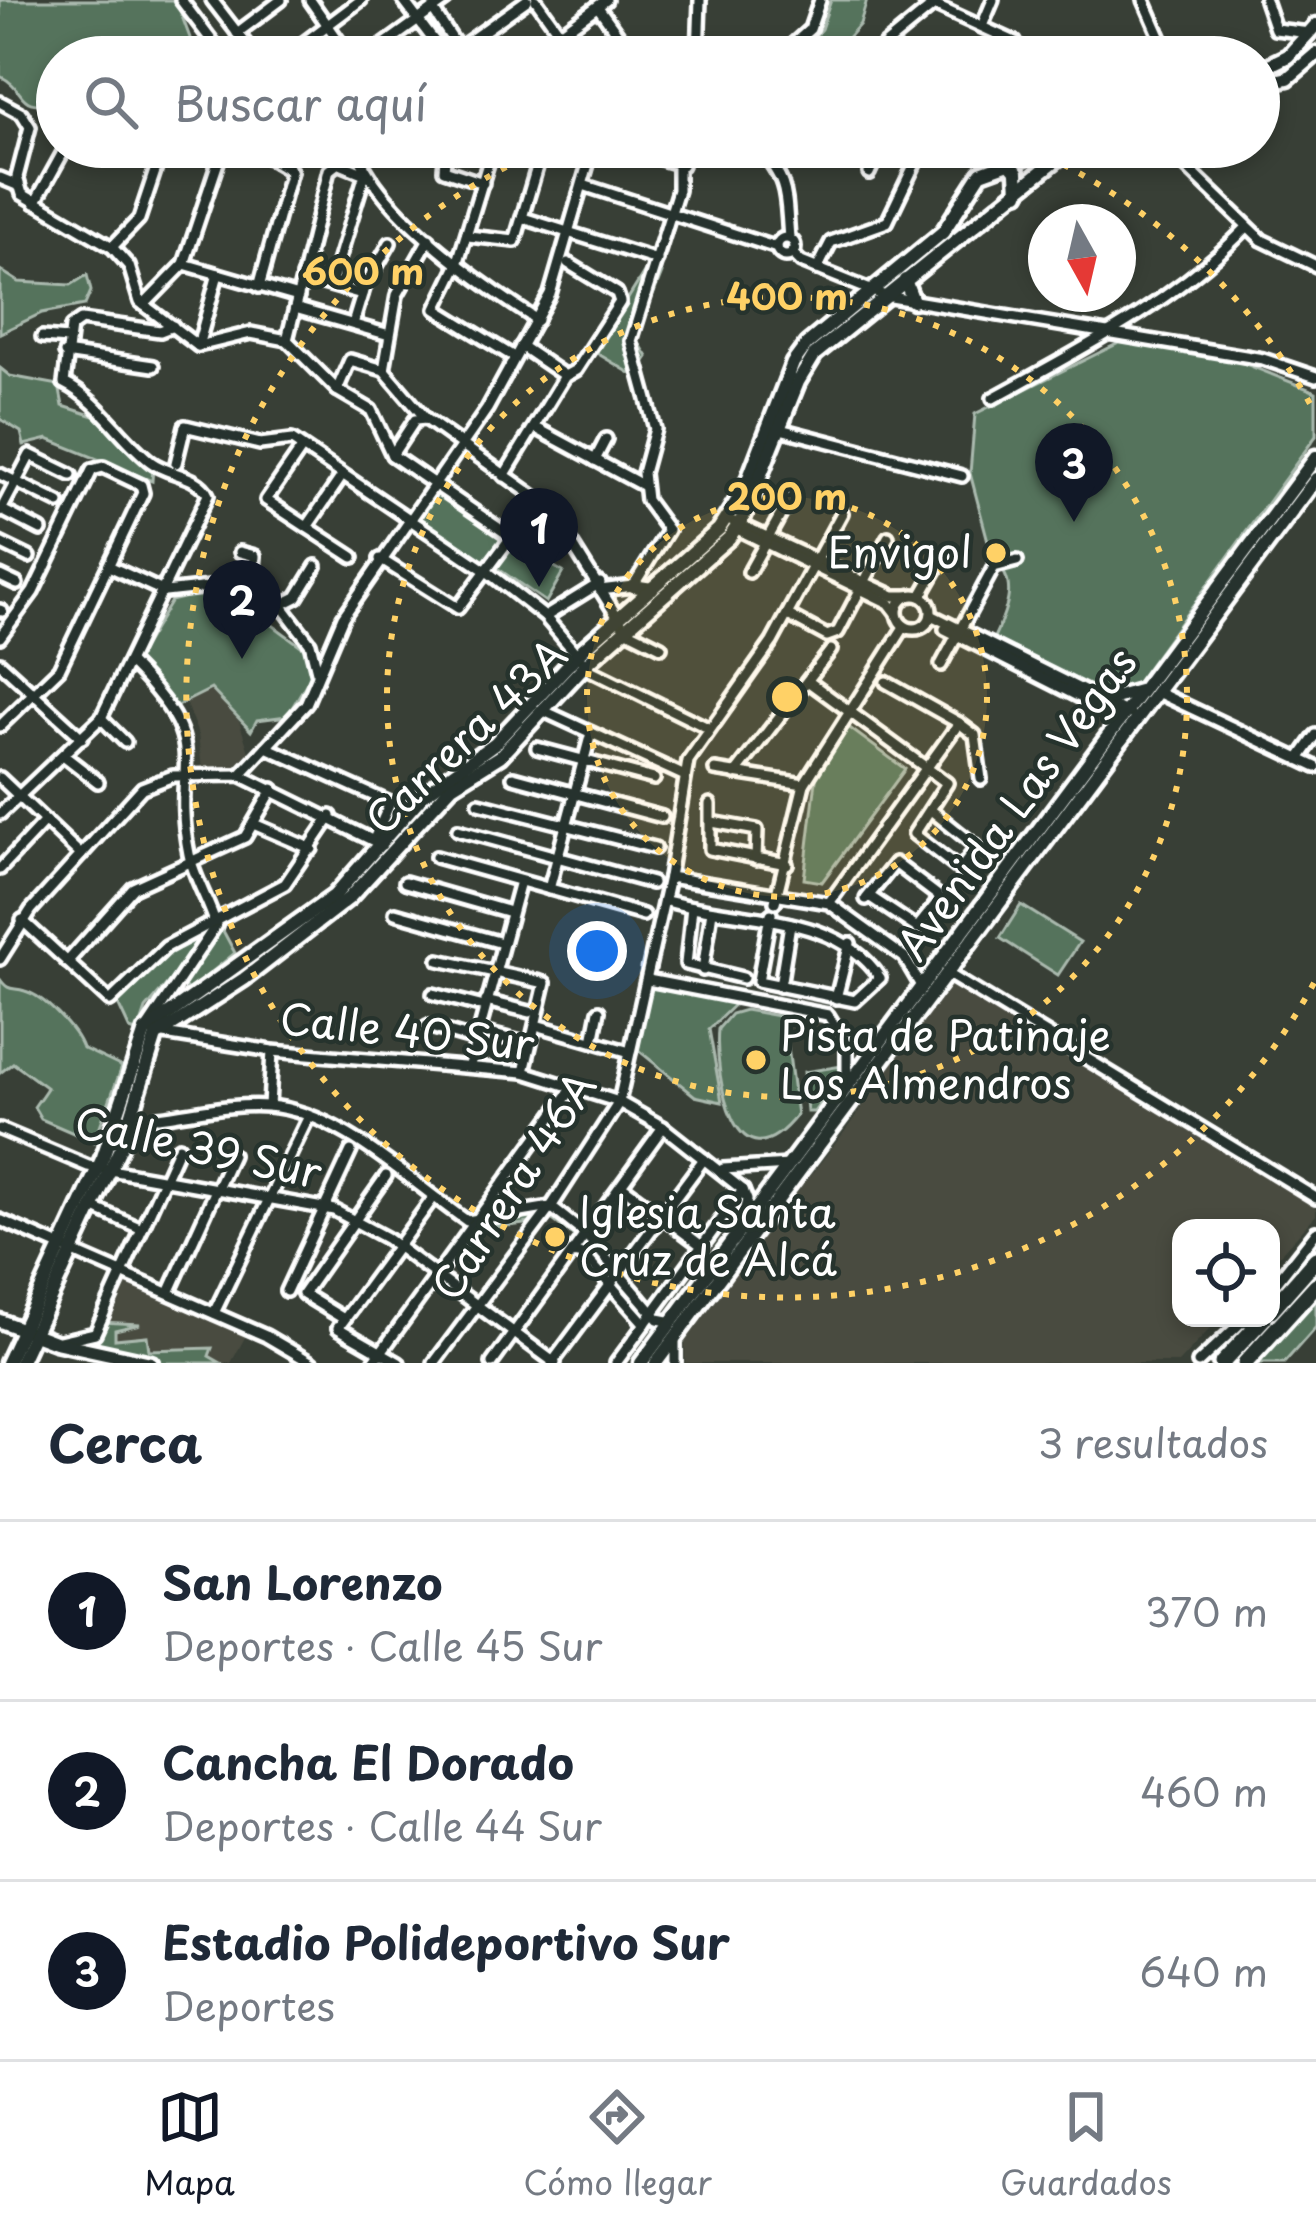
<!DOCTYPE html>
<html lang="es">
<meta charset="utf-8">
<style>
:root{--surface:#fff;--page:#f6f6f7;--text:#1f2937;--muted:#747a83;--line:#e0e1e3;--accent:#111827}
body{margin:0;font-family:"Playpen Sans",sans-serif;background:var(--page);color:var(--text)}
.controls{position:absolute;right:36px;bottom:36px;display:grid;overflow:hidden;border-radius:24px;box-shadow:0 6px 18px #0003}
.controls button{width:108px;height:108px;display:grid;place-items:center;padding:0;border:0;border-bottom:3px solid var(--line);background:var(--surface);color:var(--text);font:60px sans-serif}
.compass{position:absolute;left:1028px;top:204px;width:108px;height:108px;border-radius:50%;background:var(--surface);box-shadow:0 6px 18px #0003;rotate:172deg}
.you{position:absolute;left:597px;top:951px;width:42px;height:42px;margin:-30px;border:9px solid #fff;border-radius:50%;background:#1a73e8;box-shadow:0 0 0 18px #1a73e833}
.badge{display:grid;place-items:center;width:78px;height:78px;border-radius:50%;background:var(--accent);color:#fff;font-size:39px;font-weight:700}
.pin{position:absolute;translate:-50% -99px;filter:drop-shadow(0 3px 6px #0008)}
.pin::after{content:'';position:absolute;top:63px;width:42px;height:36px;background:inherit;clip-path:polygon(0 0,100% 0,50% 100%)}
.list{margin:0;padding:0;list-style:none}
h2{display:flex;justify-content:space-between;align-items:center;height:156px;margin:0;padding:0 48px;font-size:51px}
h2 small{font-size:39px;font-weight:400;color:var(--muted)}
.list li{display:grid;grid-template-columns:78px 1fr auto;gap:36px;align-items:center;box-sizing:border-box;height:180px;padding:0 48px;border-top:3px solid var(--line)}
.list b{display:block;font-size:45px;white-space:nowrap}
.list p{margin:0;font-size:39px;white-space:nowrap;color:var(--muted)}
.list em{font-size:39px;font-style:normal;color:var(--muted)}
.icon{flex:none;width:66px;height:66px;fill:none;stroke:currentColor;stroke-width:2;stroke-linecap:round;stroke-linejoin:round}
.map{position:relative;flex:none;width:1316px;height:1363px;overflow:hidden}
.search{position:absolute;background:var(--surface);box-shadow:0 6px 18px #0003;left:36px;right:36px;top:36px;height:132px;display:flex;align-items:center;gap:30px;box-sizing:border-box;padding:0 42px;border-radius:66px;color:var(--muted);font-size:45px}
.sheet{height:696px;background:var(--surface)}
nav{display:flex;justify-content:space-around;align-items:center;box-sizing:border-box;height:168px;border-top:3px solid var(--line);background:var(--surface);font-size:33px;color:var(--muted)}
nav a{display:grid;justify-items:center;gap:6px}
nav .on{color:var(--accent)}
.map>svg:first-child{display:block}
.built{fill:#494c41}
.green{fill:#55735c;stroke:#aab9ae;stroke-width:3}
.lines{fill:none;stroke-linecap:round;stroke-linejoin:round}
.minor-casing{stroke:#fff;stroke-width:18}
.major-casing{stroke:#fff;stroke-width:21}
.highway-casing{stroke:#fff;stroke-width:24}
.minor{stroke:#26332d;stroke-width:9}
.major{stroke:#26332d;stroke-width:12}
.highway{stroke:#26332d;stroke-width:15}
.ring{fill:none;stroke:#ffd166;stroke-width:6;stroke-dasharray:6 12}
.poi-dot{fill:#ffd166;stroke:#26332d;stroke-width:4.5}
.labels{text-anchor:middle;stroke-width:9;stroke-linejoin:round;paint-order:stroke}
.poi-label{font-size:42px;fill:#fff;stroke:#26332d;text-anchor:start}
.street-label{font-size:42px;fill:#fff;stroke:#26332d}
.centre{fill:#ffd166;stroke:#26332d;stroke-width:6}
.ring-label{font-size:36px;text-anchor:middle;font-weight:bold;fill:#ffd166;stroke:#26332d;stroke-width:9;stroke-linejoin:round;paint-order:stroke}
</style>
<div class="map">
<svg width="1316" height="1363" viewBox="0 0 1316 1363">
<rect width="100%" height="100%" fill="#383f36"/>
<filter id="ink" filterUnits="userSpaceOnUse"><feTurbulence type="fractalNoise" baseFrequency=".00833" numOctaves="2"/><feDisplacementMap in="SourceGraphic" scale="24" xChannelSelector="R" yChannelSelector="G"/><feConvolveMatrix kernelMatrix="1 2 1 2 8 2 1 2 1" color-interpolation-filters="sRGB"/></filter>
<g filter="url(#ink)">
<!-- built -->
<g class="built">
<path d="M211,689L239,721L249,752L234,768H202L198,734L185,702Z"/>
<path d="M950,983L1316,1208V1215L1271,1264V1228H1181V1318H1220L1178,1363H685V1336L845,1131Z"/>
<path d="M122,1273L250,1328L231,1363H151L88,1349Z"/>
</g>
<!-- green -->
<g class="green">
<path d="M0,0H176L197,57H57V101C14,112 29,90 0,76Z"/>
<path d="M831,0H867L860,24L845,41L855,57H798L821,29Z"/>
<path d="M652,260L662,273L636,338L648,357L635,376L595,352Z"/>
<path d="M0,270L19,282L71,285L87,275L91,291L85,305L42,313L0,333Z"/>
<path d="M1121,342L1238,361L1316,392V436L1137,682L1109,696L992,642C1004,615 1022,583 993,560L970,473L975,414Z"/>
<path d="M0,368L10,376L59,385L63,406L104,419L153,467L152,481L48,439L24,445L21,432L0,419Z"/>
<path d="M437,491L508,539L489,568L415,522Z"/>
<path d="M514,543L563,572L546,602L497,568Z"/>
<path d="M211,591L233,596L308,651L312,674L287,716L257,720L251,731L211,689L177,706L136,659L171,601Z"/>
<path d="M847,726L905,769L822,882L804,879L817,772Z"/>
<path d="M1021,905L1080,942L1058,975L1000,938Z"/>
<path d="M209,924L212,930L146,1009L138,1033L130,1030L117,1002L156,958Z"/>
<path d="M221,927L235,953L189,991L182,984Z"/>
<path d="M0,979C9,992 12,987 25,991C44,996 76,1030 82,1048L122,1067L94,1142L41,1119L34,1107L47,1088L13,1063L0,1073Z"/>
<path d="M649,984L737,1002L709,1029L722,1102L695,1096L638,1050Z"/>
<path d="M745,1010L784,1017L797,1115C735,1193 714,1077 718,1029L731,1014Z"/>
<path d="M842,1066V1074L814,1112H807L804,1072Z"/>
<path d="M550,1208L650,1310L642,1321L574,1236L550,1218C529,1226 504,1225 479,1229L481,1222Z"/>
<path d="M1316,1293V1327L1284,1363H1253Z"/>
<path d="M100,1322L140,1324L115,1330V1339L147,1336L149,1350L212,1348L209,1356L221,1363H151L88,1349Z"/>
</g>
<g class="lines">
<!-- minor casing -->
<g class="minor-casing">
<g id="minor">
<path d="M181,0L224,57"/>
<path d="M212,0L256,57"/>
<path d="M310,0L350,57"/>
<path d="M403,0L446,57"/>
<path d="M536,0L577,57"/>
<path d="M923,0L1015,42"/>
<path d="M1144,0L1169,57"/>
<path d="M1265,0L1275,29L1310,33"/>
<path d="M598,7L634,57"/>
<path d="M433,10L464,57"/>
<path d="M982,26L993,0"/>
<path d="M237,33L281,0"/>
<path d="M561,33L606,0"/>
<path d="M459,50L484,57"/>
<path d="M285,57L361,0"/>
<path d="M367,57L446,0"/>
<path d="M447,57L527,0"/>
<path d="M698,57L700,0"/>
<path d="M779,57L810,29L820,0"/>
<path d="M885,57L884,46L934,5"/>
<path d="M0,102L22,114L30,127L17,177L22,194L112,247L129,266L140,302L198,346L251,333L287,340L337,390L371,410L392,455L513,538"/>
<path d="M251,147L291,171"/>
<path d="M276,147L288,166"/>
<path d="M355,147C379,213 478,282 537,320"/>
<path d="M446,147L444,170L483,183"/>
<path d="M493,147L456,268L436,309L514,357"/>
<path d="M620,147L682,165"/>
<path d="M759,147C790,186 785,192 789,238"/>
<path d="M1166,147L1262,240L1316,266"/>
<path d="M869,173L881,147"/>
<path d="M0,178L17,185"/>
<path d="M583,185L777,248"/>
<path d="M35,203L66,147"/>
<path d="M523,218L657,260"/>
<path d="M468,236L515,241L543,147"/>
<circle cx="786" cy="247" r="9"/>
<path d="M112,247L139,219L163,147"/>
<path d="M792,253L801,262L885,296L1263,359L1316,377"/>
<path d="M184,264L298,297"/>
<path d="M817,269L831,242L887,222L922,149L917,147"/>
<path d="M302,277L362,294"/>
<path d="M259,287L291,171"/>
<path d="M144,305L184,264L223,147"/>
<path d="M295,308L386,334"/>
<path d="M353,324L364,288L390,243"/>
<path d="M42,337L68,339"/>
<path d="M287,340L329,170L338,163L365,174L332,282"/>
<path d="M198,346L218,274"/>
<path d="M65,353L153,366"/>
<path d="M384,370L397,295L429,239"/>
<path d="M565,376L576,370L620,302L617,293L568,263"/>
<path d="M337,390L350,360L384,370L426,419L548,506L625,629L661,647"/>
<path d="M993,398C1082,349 1176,301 1247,227"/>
<path d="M536,428L644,486"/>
<path d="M780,429L962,476"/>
<path d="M302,448L266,500L307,527L342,476"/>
<path d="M392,455L415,420L426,419"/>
<path d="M595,460L606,439"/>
<path d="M176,463L185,426L260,444L292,440L489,573L545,617L590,670L710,729"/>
<path d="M0,474L59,503"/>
<path d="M504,476L565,376L521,346"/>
<path d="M0,509L41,530"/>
<path d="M0,512L30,455L71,475"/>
<path d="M728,519L894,596H907"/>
<path d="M307,527L353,557"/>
<path d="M737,529L889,603L896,612"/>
<path d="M0,543L29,557"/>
<path d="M240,552L255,556L252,594"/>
<path d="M380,559L458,608L539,500"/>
<path d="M111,567L165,592L210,587L281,605L310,643L317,671"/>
<path d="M749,572L790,498"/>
<path d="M0,576L17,584"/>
<path d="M600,590L633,586L668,530L646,500L643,473L655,429L631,341L678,190V147"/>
<circle cx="914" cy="612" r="17"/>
<path d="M921,596L945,554"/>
<path d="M281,605L297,597L316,566"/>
<path d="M0,610L2,611"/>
<path d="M788,615L827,636L838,632L888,537"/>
<path d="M931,615L1130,714"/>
<path d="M545,617L600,583"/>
<path d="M945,629L1123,719"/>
<path d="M0,637L33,592L92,470L103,467L141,485L143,493L59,669L0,726"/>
<path d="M0,663L82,738"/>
<path d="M130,663C219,752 169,755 189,854C194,878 209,901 216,925L145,1031L272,1051L524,1072L619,1102L663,1127L743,1190L747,1200L741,1225"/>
<path d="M941,665L994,567L1017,561"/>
<path d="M809,682L947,783L914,834L960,870L977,847L932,811"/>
<path d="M1157,692L1316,767"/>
<path d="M544,711L685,776"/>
<path d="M101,718L125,742"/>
<path d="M959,723L975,735L981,779"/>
<path d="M266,747L390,803L375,837"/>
<path d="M537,748L654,779"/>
<path d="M63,755L98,782"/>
<path d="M1299,759L1316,735"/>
<path d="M715,770L804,784"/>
<path d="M735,774L831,650"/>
<path d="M240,775L306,704L343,617L487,409L550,294L593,147"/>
<path d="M513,777L662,817"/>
<path d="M0,778L81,855"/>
<path d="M479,803L655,848"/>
<path d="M710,804V849L787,864"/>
<path d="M0,814L101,718L208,495C199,475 168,475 151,462C119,437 100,401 64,383L71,327L81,320L160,331L173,326"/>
<path d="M712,822L757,830L756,859"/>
<path d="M256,825L312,849"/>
<path d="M458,830L652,883"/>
<path d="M436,857L643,915"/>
<path d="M0,869L45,821"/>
<path d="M669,877L829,903L904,957L921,986"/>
<path d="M405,882L510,912"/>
<path d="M549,889L591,733"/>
<path d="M866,899L895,863L941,898L917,928L869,896"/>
<path d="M664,900C733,922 836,910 880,978L855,1001L758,981L769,921L771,914"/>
<path d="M775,902L804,784L904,627"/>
<path d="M829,903L959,723L886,682"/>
<path d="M692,907L686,964L743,978"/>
<path d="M395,913L502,943"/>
<path d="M22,920L110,1001L166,947L285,884L331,816"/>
<path d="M0,959L31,910L142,788L173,776L240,775L382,845"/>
<path d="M439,960L541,982"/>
<path d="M67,962L133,888L245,837L273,789"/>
<path d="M703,970L712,911"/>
<path d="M948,974L1316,1198"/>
<path d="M648,980L828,1015L847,1046V1083"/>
<path d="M780,986L790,924"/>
<path d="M433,994L484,1007"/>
<path d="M836,998L850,943"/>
<path d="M486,1001L530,1012"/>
<path d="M536,1025L630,1052"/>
<path d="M427,1026L476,1040"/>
<path d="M478,1031L521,1042"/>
<path d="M593,1041L599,1011"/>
<path d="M470,1065L520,881"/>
<path d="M524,1072L545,983"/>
<path d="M269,1106L272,1051"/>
<path d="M158,1117C193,1113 233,1103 268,1106C340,1111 410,1182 467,1221L551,1207L585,1234L658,1319L673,1322"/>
<path d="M0,1129L88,1166L334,1210L386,1238L555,1363"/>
<path d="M723,1169L789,1165"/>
<path d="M622,1186L702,1246"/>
<path d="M92,1207L142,1229"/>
<path d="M0,1220L266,1336L312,1363"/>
<path d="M572,1253L584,1255L645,1324"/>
<path d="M1271,1289L1316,1232"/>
<path d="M286,1291L351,1151"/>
<path d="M169,1293L232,1155"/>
<path d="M214,1313L309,1116"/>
<path d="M344,1319L303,1294L386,1176"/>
<path d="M675,1338V1363"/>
<path d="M60,1341L95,1333L179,1147"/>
<path d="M373,1363L574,1086"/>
<path d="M399,1363L338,1328L433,1198"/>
<path d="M434,1363L551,1207L619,1102L669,877L688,761L772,642L842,513"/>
<path d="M492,1363L663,1127"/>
<path d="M552,1363L704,1159"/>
<path d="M616,1363L743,1190"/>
<path d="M1198,1363L1246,1318"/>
</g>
</g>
<!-- major casing -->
<g class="major-casing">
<g id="major">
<path d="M1259,70L1288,56L1316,25"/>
<path d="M1259,85L1288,78L1316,54"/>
<path d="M1008,161L1017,172L1018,193"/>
<path d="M905,280L913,301"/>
<path d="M633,586L652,589"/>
<path d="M1104,701L1139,691"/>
<path d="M0,1321L55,1342L151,1363"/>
<path d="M7,1363L103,1157L145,1031L334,896L422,796L495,743L583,649L719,529L745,488L793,363L807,344L943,232L981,173L1053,147"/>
<path d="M20,1363L123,1142L156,1036L244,979L349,898L452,786L500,756L585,665L729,538L744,516L798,382L815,354L1072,147"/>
<path d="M641,1363L1316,457"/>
<path d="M656,1363L1316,479"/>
</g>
</g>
<!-- highway casing -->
<g class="highway-casing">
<g id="highway">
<path d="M1271,1310L1316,1259"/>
<path d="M1246,1319V1318"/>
<path d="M1222,1363L1264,1318"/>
<path d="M1245,1363L1316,1285"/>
</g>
</g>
<!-- minor -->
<use href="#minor" class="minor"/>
<!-- major -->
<use href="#major" class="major"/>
<!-- highway -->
<use href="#highway" class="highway"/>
</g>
</g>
<!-- distance rings -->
<circle cx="787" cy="697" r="200" fill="#ffd166" fill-opacity=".12"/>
<g class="ring">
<circle cx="787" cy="697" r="200"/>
<circle cx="787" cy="697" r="400"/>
<path d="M1314 983A600 600 0 1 1 543 149M1031 149A600 600 0 0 1 1314 411"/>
</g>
<!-- markers -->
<g class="poi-dot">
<circle cx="996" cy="553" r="12"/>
<circle cx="756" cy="1060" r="12"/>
<circle cx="555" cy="1237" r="12"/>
</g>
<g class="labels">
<!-- poi labels -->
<g class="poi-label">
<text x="972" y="568" text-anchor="end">Envigol</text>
<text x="780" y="1051">Pista de Patinaje<tspan x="780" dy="48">Los Almendros</tspan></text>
<text x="579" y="1228">Iglesia Santa<tspan x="579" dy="48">Cruz de Alcá</tspan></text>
</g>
<!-- street labels -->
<g class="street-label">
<text transform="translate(466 737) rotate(-44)" y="15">Carrera 43A</text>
<text transform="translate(1017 804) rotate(-54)" y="15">Avenida Las Vegas</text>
<text transform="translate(407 1032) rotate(6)" y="15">Calle 40 Sur</text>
<text transform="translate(198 1148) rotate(12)" y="15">Calle 39 Sur</text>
<text transform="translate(514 1186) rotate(-57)" y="15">Carrera 46A</text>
</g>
</g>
<circle cx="787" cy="697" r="18" class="centre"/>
<g class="ring-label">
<text x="363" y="285">600 m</text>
<text x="787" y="310">400 m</text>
<text x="787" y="510">200 m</text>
</g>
</svg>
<div class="controls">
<button><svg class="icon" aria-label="locate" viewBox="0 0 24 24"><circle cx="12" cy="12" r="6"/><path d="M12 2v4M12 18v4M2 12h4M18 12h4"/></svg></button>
</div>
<svg class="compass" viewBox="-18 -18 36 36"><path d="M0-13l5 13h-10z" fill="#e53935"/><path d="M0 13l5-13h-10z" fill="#747a83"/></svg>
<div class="you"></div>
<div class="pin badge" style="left:539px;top:587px">1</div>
<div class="pin badge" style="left:242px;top:659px">2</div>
<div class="pin badge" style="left:1074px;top:522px">3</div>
<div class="search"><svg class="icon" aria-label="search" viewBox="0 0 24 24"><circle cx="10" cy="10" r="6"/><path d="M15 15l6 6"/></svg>Buscar aquí</div>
</div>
<section class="sheet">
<h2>Cerca<small>3 resultados</small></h2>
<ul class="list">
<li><span class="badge">1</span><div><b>San Lorenzo</b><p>Deportes · Calle 45 Sur</p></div><em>370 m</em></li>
<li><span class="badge">2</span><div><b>Cancha El Dorado</b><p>Deportes · Calle 44 Sur</p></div><em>460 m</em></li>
<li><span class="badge">3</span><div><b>Estadio Polideportivo Sur</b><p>Deportes</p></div><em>640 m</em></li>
</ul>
</section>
<nav>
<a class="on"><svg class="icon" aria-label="map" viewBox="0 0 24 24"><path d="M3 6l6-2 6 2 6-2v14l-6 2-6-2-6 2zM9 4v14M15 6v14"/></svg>Mapa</a>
<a><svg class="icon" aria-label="directions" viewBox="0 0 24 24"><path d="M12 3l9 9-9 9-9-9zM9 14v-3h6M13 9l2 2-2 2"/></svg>Cómo llegar</a>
<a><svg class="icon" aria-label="saved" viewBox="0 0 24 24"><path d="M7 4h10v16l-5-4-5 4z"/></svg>Guardados</a>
</nav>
